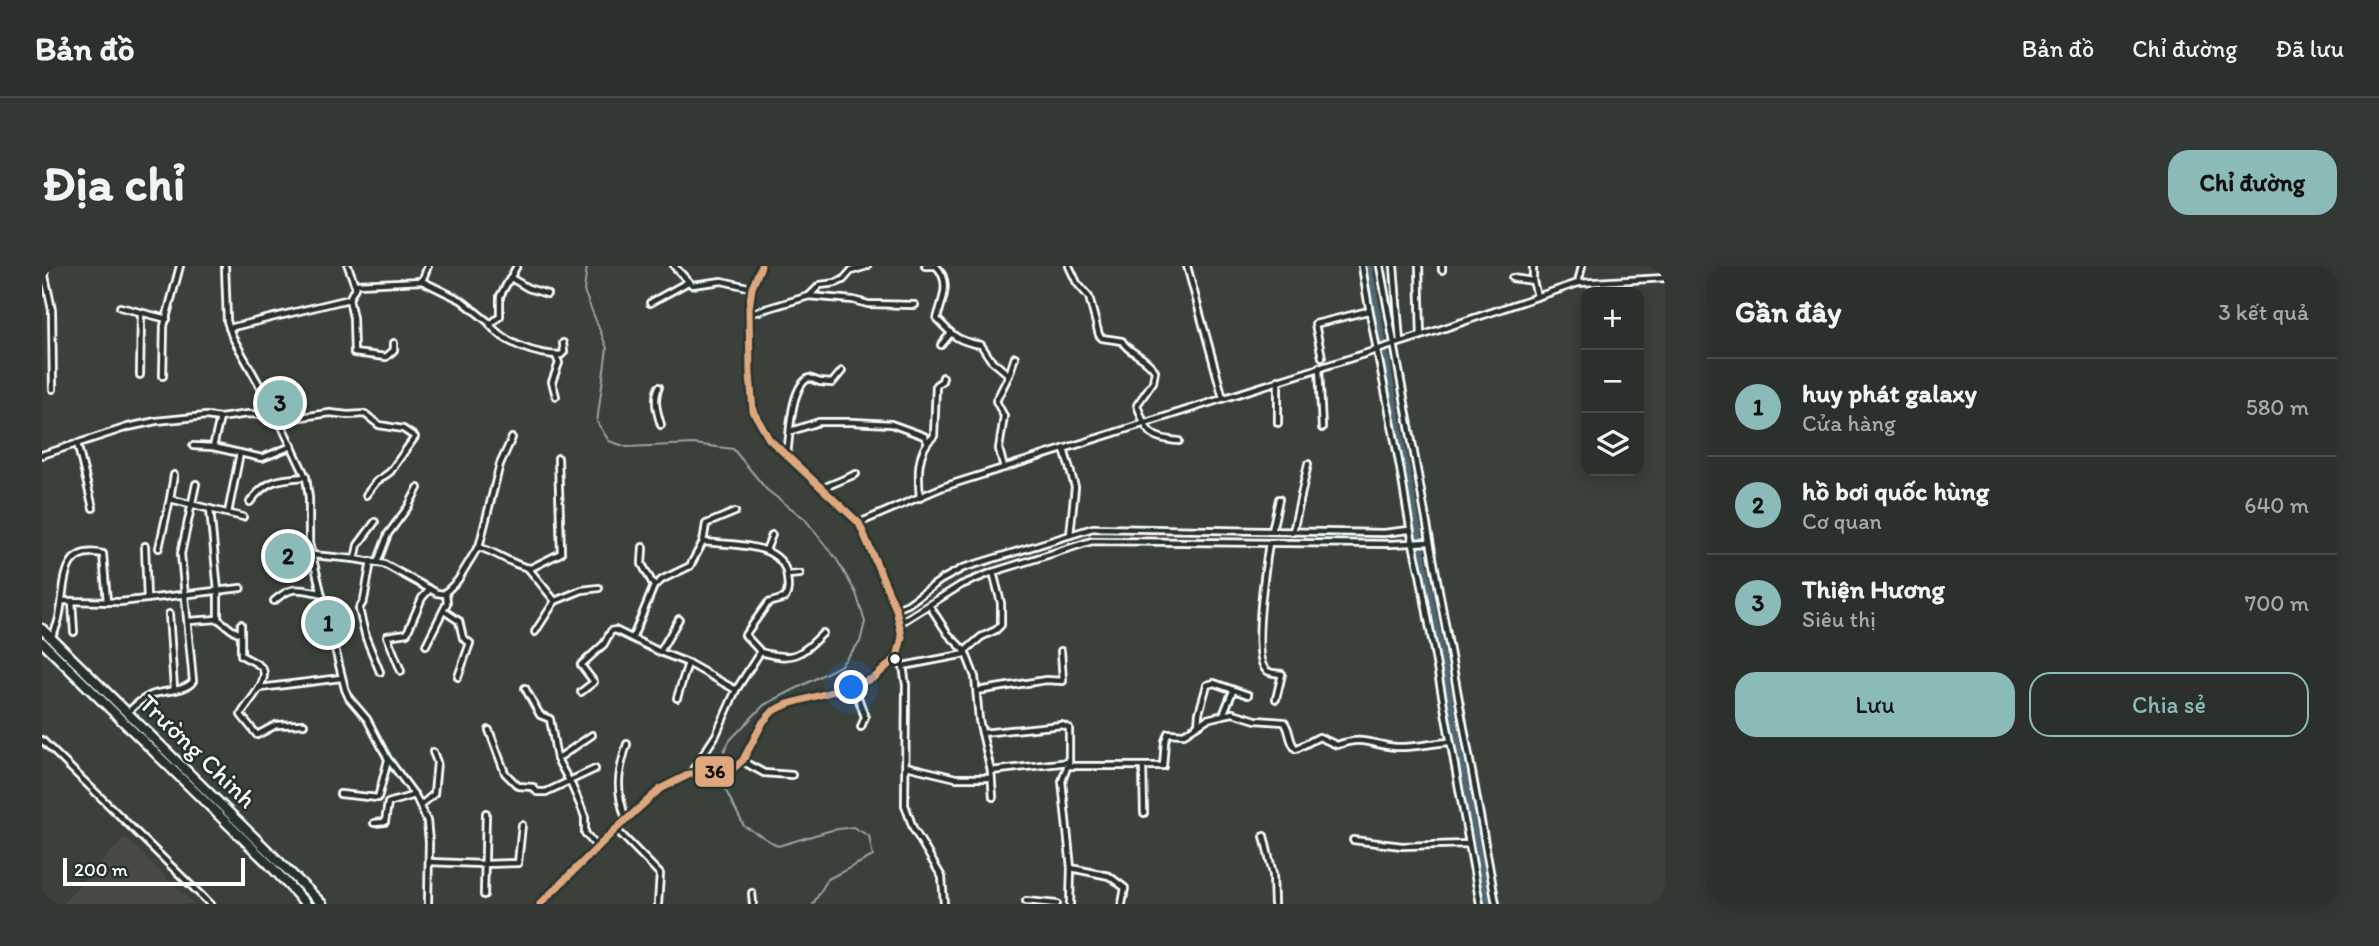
<!DOCTYPE html>
<html lang="vi">
<meta charset="utf-8">
<style>
:root{--surface:#2c302c;--page:#343834;--text:#f1f3f6;--muted:#a6a9a9;--line:#484b48;--accent:#8bbbb9}
body{margin:0;font-family:Itim,sans-serif;background:var(--page);color:var(--text)}
.controls{position:absolute;right:21px;top:21px;display:grid;overflow:hidden;border-radius:14px;box-shadow:0 4px 18px #0003}
.controls button{width:63px;height:63px;display:grid;place-items:center;padding:0;border:0;border-bottom:2px solid var(--line);background:var(--surface);color:var(--text);font:35px sans-serif}
.scale{position:absolute;left:21px;bottom:18px;width:182px;box-sizing:border-box;padding-left:7px;border:4px solid #fff;border-top:0;font-size:19px;line-height:24px;white-space:nowrap;color:#fff;-webkit-text-stroke:5px #26332d;paint-order:stroke}
.you{position:absolute;left:810px;top:422px;width:24px;height:24px;margin:-18px;border:5px solid #fff;border-radius:50%;background:#1a73e8;box-shadow:0 0 0 10px #1a73e833}
.badge{display:grid;place-items:center;width:46px;height:46px;border-radius:50%;background:var(--accent);color:#111;font-size:23px;font-weight:700}
.pin{position:absolute;translate:-50% -50%;border:4px solid #fff;box-shadow:0 2px 7px #0006}
.list{margin:0;padding:0;list-style:none}
h2{display:flex;justify-content:space-between;align-items:center;height:91px;margin:0;padding:0 28px;font-size:30px}
h2 small{font-size:23px;font-weight:400;color:var(--muted)}
.list li{display:grid;grid-template-columns:46px 1fr auto;gap:21px;align-items:center;box-sizing:border-box;height:98px;padding:0 28px;border-top:2px solid var(--line)}
.list b{display:block;font-size:26px;white-space:nowrap}
.list p{margin:0;font-size:23px;white-space:nowrap;color:var(--muted)}
.list em{font-size:23px;font-style:normal;color:var(--muted)}
.actions{display:flex;gap:14px;padding:21px 28px}
.actions a{flex:1;padding:16px 0;border:2px solid var(--accent);border-radius:21px;text-align:center;font-size:24px;color:var(--accent)}
.actions .main{background:var(--accent);color:#111}
.icon{flex:none;width:38px;height:38px;fill:none;stroke:currentColor;stroke-width:2;stroke-linecap:round;stroke-linejoin:round}
.map{position:relative;flex:none;width:1623px;height:638px;overflow:hidden;border-radius:21px}
header{display:flex;align-items:center;gap:42px;box-sizing:border-box;height:98px;padding:0 35px;background:var(--surface);border-bottom:2px solid var(--line)}
header strong{font-size:33px}
nav{display:flex;gap:38px;margin-inline-start:auto;font-size:24px}
.intro{display:flex;align-items:center;justify-content:space-between;box-sizing:border-box;height:168px;padding:0 42px}
h1{margin:0;font-size:49px}
.button{padding:18px 32px;border-radius:21px;background:var(--accent);color:#111;font-size:24px;font-weight:700}
main{display:flex;gap:42px;padding:0 42px}
aside{flex:1;background:var(--surface);border-radius:21px;box-shadow:0 4px 18px #0003}
.map>svg:first-child{display:block}
.built{fill:#494944}
.lines{fill:none;stroke-linecap:round;stroke-linejoin:round}
.stream{stroke:#95a4aa;stroke-width:2}
.canal{stroke:#4e6772;stroke-width:6}
.minor-casing{stroke:#fff;stroke-width:10}
.trunk-casing{stroke:#fff;stroke-width:13}
.minor{stroke:#26332d;stroke-width:4.5}
.trunk{stroke:#26332d;stroke-width:8}
.bus-1-casing{stroke:#26332d;stroke-width:12}
.bus-1{stroke:#dfa77e;stroke-width:7}
.bus-dot{fill:#fff;stroke:#26332d;stroke-width:2.5}
.labels{text-anchor:middle;stroke-width:5;stroke-linejoin:round;paint-order:stroke}
.street-label{font-size:26px;fill:#fff;stroke:#26332d}
.line-badge{stroke:#26332d;stroke-width:2.5}
.pale-badge-label{font-size:19px;text-anchor:middle;font-weight:bold;fill:#111}
</style>
<header>
<strong>Bản đồ</strong>
<nav><a>Bản đồ</a><a>Chỉ đường</a><a>Đã lưu</a></nav>
</header>
<div class="intro"><h1>Địa chỉ</h1><a class="button">Chỉ đường</a></div>
<main>
<div class="map">
<svg width="1623" height="638" viewBox="0 0 1623 638">
<rect width="100%" height="100%" fill="#3b403a"/>
<filter id="ink" filterUnits="userSpaceOnUse"><feTurbulence type="fractalNoise" baseFrequency=".0143" numOctaves="2"/><feDisplacementMap in="SourceGraphic" scale="14" xChannelSelector="R" yChannelSelector="G"/><feConvolveMatrix kernelMatrix="1 2 1 2 8 2 1 2 1" color-interpolation-filters="sRGB"/></filter>
<g filter="url(#ink)">
<!-- built -->
<path class="built" d="M83,571L152,638H20Z"/>
<g class="lines">
<!-- stream -->
<path class="stream" d="M545,0L542,25L565,82L555,156L567,175L585,181L652,178L691,183L725,224L762,252L795,294L814,327L823,356L818,376L798,400L722,439L688,474L680,489L683,523L702,560L736,580L790,564L811,561L827,570L831,590L786,613L771,638"/>
<!-- canal -->
<path class="canal" d="M1327,0L1446,638"/>
<!-- minor casing -->
<g class="minor-casing">
<g id="minor">
<path d="M1,0L10,44L11,123"/>
<path d="M183,0L185,55L190,70L237,154L264,211L267,232V277L303,423L307,432L325,453L346,493L374,531L385,555L387,576L386,638"/>
<path d="M306,0L313,19"/>
<path d="M632,0L650,19L680,15L710,22"/>
<path d="M883,0H894C910,16 900,34 895,53C912,71 916,75 939,79L949,94L967,109L954,135L962,150L957,183L962,202"/>
<path d="M1027,0L1035,17L1047,31L1057,69L1060,72L1080,75C1086,87 1104,90 1113,105L1111,116L1095,139C1105,166 1107,173 1137,175"/>
<path d="M1145,0L1181,132"/>
<path d="M1320,0C1330,66 1345,131 1357,196C1364,234 1368,271 1378,308L1438,638"/>
<path d="M1338,0L1454,638"/>
<path d="M1352,0L1358,76"/>
<path d="M1377,0L1379,70"/>
<path d="M1400,0V4"/>
<path d="M1491,0V15L1495,30"/>
<path d="M469,12L486,22L505,28"/>
<path d="M1470,12L1491,15"/>
<path d="M380,15L386,0"/>
<path d="M1536,17L1540,0"/>
<path d="M767,30L778,19L794,17L801,14L809,5L825,0"/>
<path d="M307,33L311,52L312,87L344,91L352,84V77"/>
<path d="M608,37L646,16"/>
<path d="M78,41L125,53"/>
<path d="M707,48L767,30L811,34L826,38L873,39"/>
<path d="M448,59C464,78 494,89 519,89L522,86L521,77"/>
<path d="M187,62L307,33L315,18L380,15L419,34L449,58L458,50V30L475,0"/>
<path d="M899,79L909,67"/>
<path d="M514,90L517,97L510,116L514,130"/>
<path d="M1280,91L1273,58L1326,45"/>
<path d="M1277,101L1280,162"/>
<path d="M98,109L99,48"/>
<path d="M967,109L973,91"/>
<path d="M121,110L122,60L138,0"/>
<path d="M617,121C611,133 615,146 619,159"/>
<path d="M178,152L171,181L220,192L250,180"/>
<path d="M237,154L288,147L306,149L323,148L337,159L361,163L373,171L348,206L334,216L324,229"/>
<path d="M1236,157V114"/>
<path d="M749,165L777,156H810L849,158L882,170L885,175"/>
<path d="M35,177L51,242"/>
<path d="M151,180L171,181"/>
<path d="M1022,183L1033,221L1028,269"/>
<path d="M0,189L86,161L114,155L164,150L178,152L206,148L235,150"/>
<path d="M745,189C748,169 748,121 767,112L778,116L790,117L800,105"/>
<path d="M132,209L128,233L168,243L176,325V353"/>
<path d="M781,222L814,208"/>
<path d="M878,232C876,210 874,185 892,170L894,119L900,115L901,111"/>
<path d="M208,236C225,213 237,213 264,211"/>
<path d="M168,243L201,251"/>
<path d="M186,247L198,187"/>
<path d="M817,257L901,221L1379,70L1536,17L1623,12"/>
<path d="M1230,265L1237,233"/>
<path d="M1251,266L1266,198"/>
<path d="M1227,277C1224,297 1209,391 1224,404C1228,408 1235,407 1240,408L1234,433"/>
<path d="M103,280L105,333"/>
<path d="M437,281L458,198L470,172"/>
<path d="M601,281L600,298L612,320"/>
<path d="M117,282L128,233"/>
<path d="M724,284L730,269"/>
<path d="M270,289L313,293L342,298L395,327L402,328L416,314L436,281C453,285 473,301 489,302L519,287L516,192"/>
<path d="M313,293L316,279L333,256"/>
<path d="M329,295L322,334L317,343L324,372L338,406"/>
<path d="M335,297L346,268L366,241L376,222"/>
<path d="M486,302L513,335L493,366"/>
<path d="M745,309L758,308"/>
<path d="M21,335L78,336L199,322"/>
<path d="M30,335L32,366"/>
<path d="M232,335C250,319 256,323 278,327"/>
<path d="M513,335L540,324L557,322"/>
<path d="M887,339L906,368L923,385L933,411L937,454L949,505L951,531"/>
<path d="M854,343L866,338L899,314L921,302L1051,262L1342,267L1367,264"/>
<path d="M402,345L417,355L421,372L428,377L416,411"/>
<path d="M127,348L132,423"/>
<path d="M147,355L176,353L190,364L199,368"/>
<path d="M858,357L919,319L951,306L1050,275L1349,278L1388,276"/>
<path d="M199,358V389C205,393 214,396 219,401C231,413 203,438 199,449L215,469L234,459L262,458"/>
<path d="M9,371C30,343 7,276 61,288L65,336"/>
<path d="M591,371L612,320L621,313L648,300L661,276L664,258L693,246"/>
<path d="M384,379L405,337L404,327"/>
<path d="M923,385L939,371L954,364L959,359V337L951,306"/>
<path d="M618,386L637,353"/>
<path d="M718,386C751,395 757,391 781,367"/>
<path d="M855,391L861,400L864,419L863,539L871,562L900,611L902,638"/>
<path d="M861,400L924,388"/>
<path d="M359,405L345,370L365,367L380,332L388,323"/>
<path d="M812,420L823,451L819,461"/>
<path d="M218,422L299,412"/>
<path d="M483,422L498,449L508,453L515,493L530,520L540,543L543,551V567L555,581"/>
<path d="M935,425L1004,414L1021,415L1019,385"/>
<path d="M539,426L552,416L539,399L562,378L569,365L573,364L618,386L646,397L694,424"/>
<path d="M635,432L646,397"/>
<path d="M86,446C94,438 100,433 109,429C121,424 144,426 151,415L139,288L154,218"/>
<path d="M1181,449L1191,447L1214,454L1242,456C1249,464 1246,475 1254,483L1277,471L1295,479C1323,469 1328,479 1354,481C1369,482 1391,477 1408,476"/>
<path d="M1156,459L1157,447L1165,419L1172,417L1206,429"/>
<path d="M447,464L463,507L476,520L491,521L495,526H504L553,503"/>
<path d="M940,467L1020,459L1027,462V496L1020,515L1029,602L1028,638"/>
<path d="M0,474L168,638"/>
<path d="M515,493L550,469"/>
<path d="M700,495L722,507L750,509"/>
<path d="M864,500L914,512H949"/>
<path d="M1027,500H1121L1123,475L1126,467L1142,468L1165,453L1181,449L1191,425"/>
<path d="M1101,501L1102,547"/>
<path d="M949,505L1027,496"/>
<path d="M649,507L674,469L694,424L717,388V384L703,369L726,337L743,332C747,325 746,319 745,311C742,275 687,279 661,276"/>
<path d="M298,528L336,532L346,494"/>
<path d="M379,539L392,528L395,496L391,486"/>
<path d="M584,553C573,523 576,507 585,478"/>
<path d="M332,557L343,556L346,537L373,529"/>
<path d="M574,563L618,608L616,638"/>
<path d="M1222,570L1231,608L1232,638"/>
<path d="M1311,574L1360,580L1427,578"/>
<path d="M387,596L441,598L476,597L480,559"/>
<path d="M1029,602L1067,610L1083,622L1080,638"/>
<path d="M710,627L711,638"/>
<path d="M442,629L444,547"/>
<path d="M984,635L1015,638"/>
<path d="M498,638L574,563L618,523L648,508L690,504L701,494L721,456L731,445L746,438L807,421L832,412L855,391L860,371L854,343L817,257L727,173L711,145L708,108L707,42L710,22L719,0"/>
</g>
</g>
<!-- trunk casing -->
<g class="trunk-casing">
<g id="trunk">
<path d="M0,363L280,638"/>
<path d="M0,376L227,598L264,638"/>
</g>
</g>
<!-- minor -->
<use href="#minor" class="minor"/>
<!-- trunk -->
<use href="#trunk" class="trunk"/>
<!-- bus-1 casing -->
<g class="bus-1-casing">
<path id="bus-1" d="M498,638L574,563L618,523L648,508L690,504L701,494L721,456L731,445L746,438L807,421L832,412L855,391L860,371L854,343L817,257L727,173L711,145L708,108L707,42L710,22L719,0"/>
</g>
<!-- bus-1 -->
<use href="#bus-1" class="bus-1"/>
</g>
</g>
<!-- markers -->
<circle class="bus-dot" cx="853" cy="393" r="6"/>
<g class="labels">
<!-- street labels -->
<g class="street-label">
<text transform="translate(156 485) rotate(44)" y="9">Trường Chinh</text>
</g>
</g>
<rect class="line-badge" x="652" y="489" width="41" height="33" rx="7" fill="#dfa77e"/>
<g class="pale-badge-label">
<text x="673" y="512">36</text>
</g>
</svg>
<div class="controls">
<button>+</button>
<button>−</button>
<button><svg class="icon" aria-label="layers" viewBox="0 0 24 24"><path d="M12 4l9 5-9 5-9-5zM3 14l9 5 9-5"/></svg></button>
</div>
<div class="scale">200 m</div>
<div class="you"></div>
<div class="pin badge" style="left:286px;top:357px">1</div>
<div class="pin badge" style="left:246px;top:290px">2</div>
<div class="pin badge" style="left:238px;top:137px">3</div>
</div>
<aside>
<h2>Gần đây<small>3 kết quả</small></h2>
<ul class="list">
<li><span class="badge">1</span><div><b>huy phát galaxy</b><p>Cửa hàng</p></div><em>580 m</em></li>
<li><span class="badge">2</span><div><b>hồ bơi quốc hùng</b><p>Cơ quan</p></div><em>640 m</em></li>
<li><span class="badge">3</span><div><b>Thiện Hương</b><p>Siêu thị</p></div><em>700 m</em></li>
</ul>
<div class="actions"><a class="main">Lưu</a><a>Chia sẻ</a></div>
</aside>
</main>
